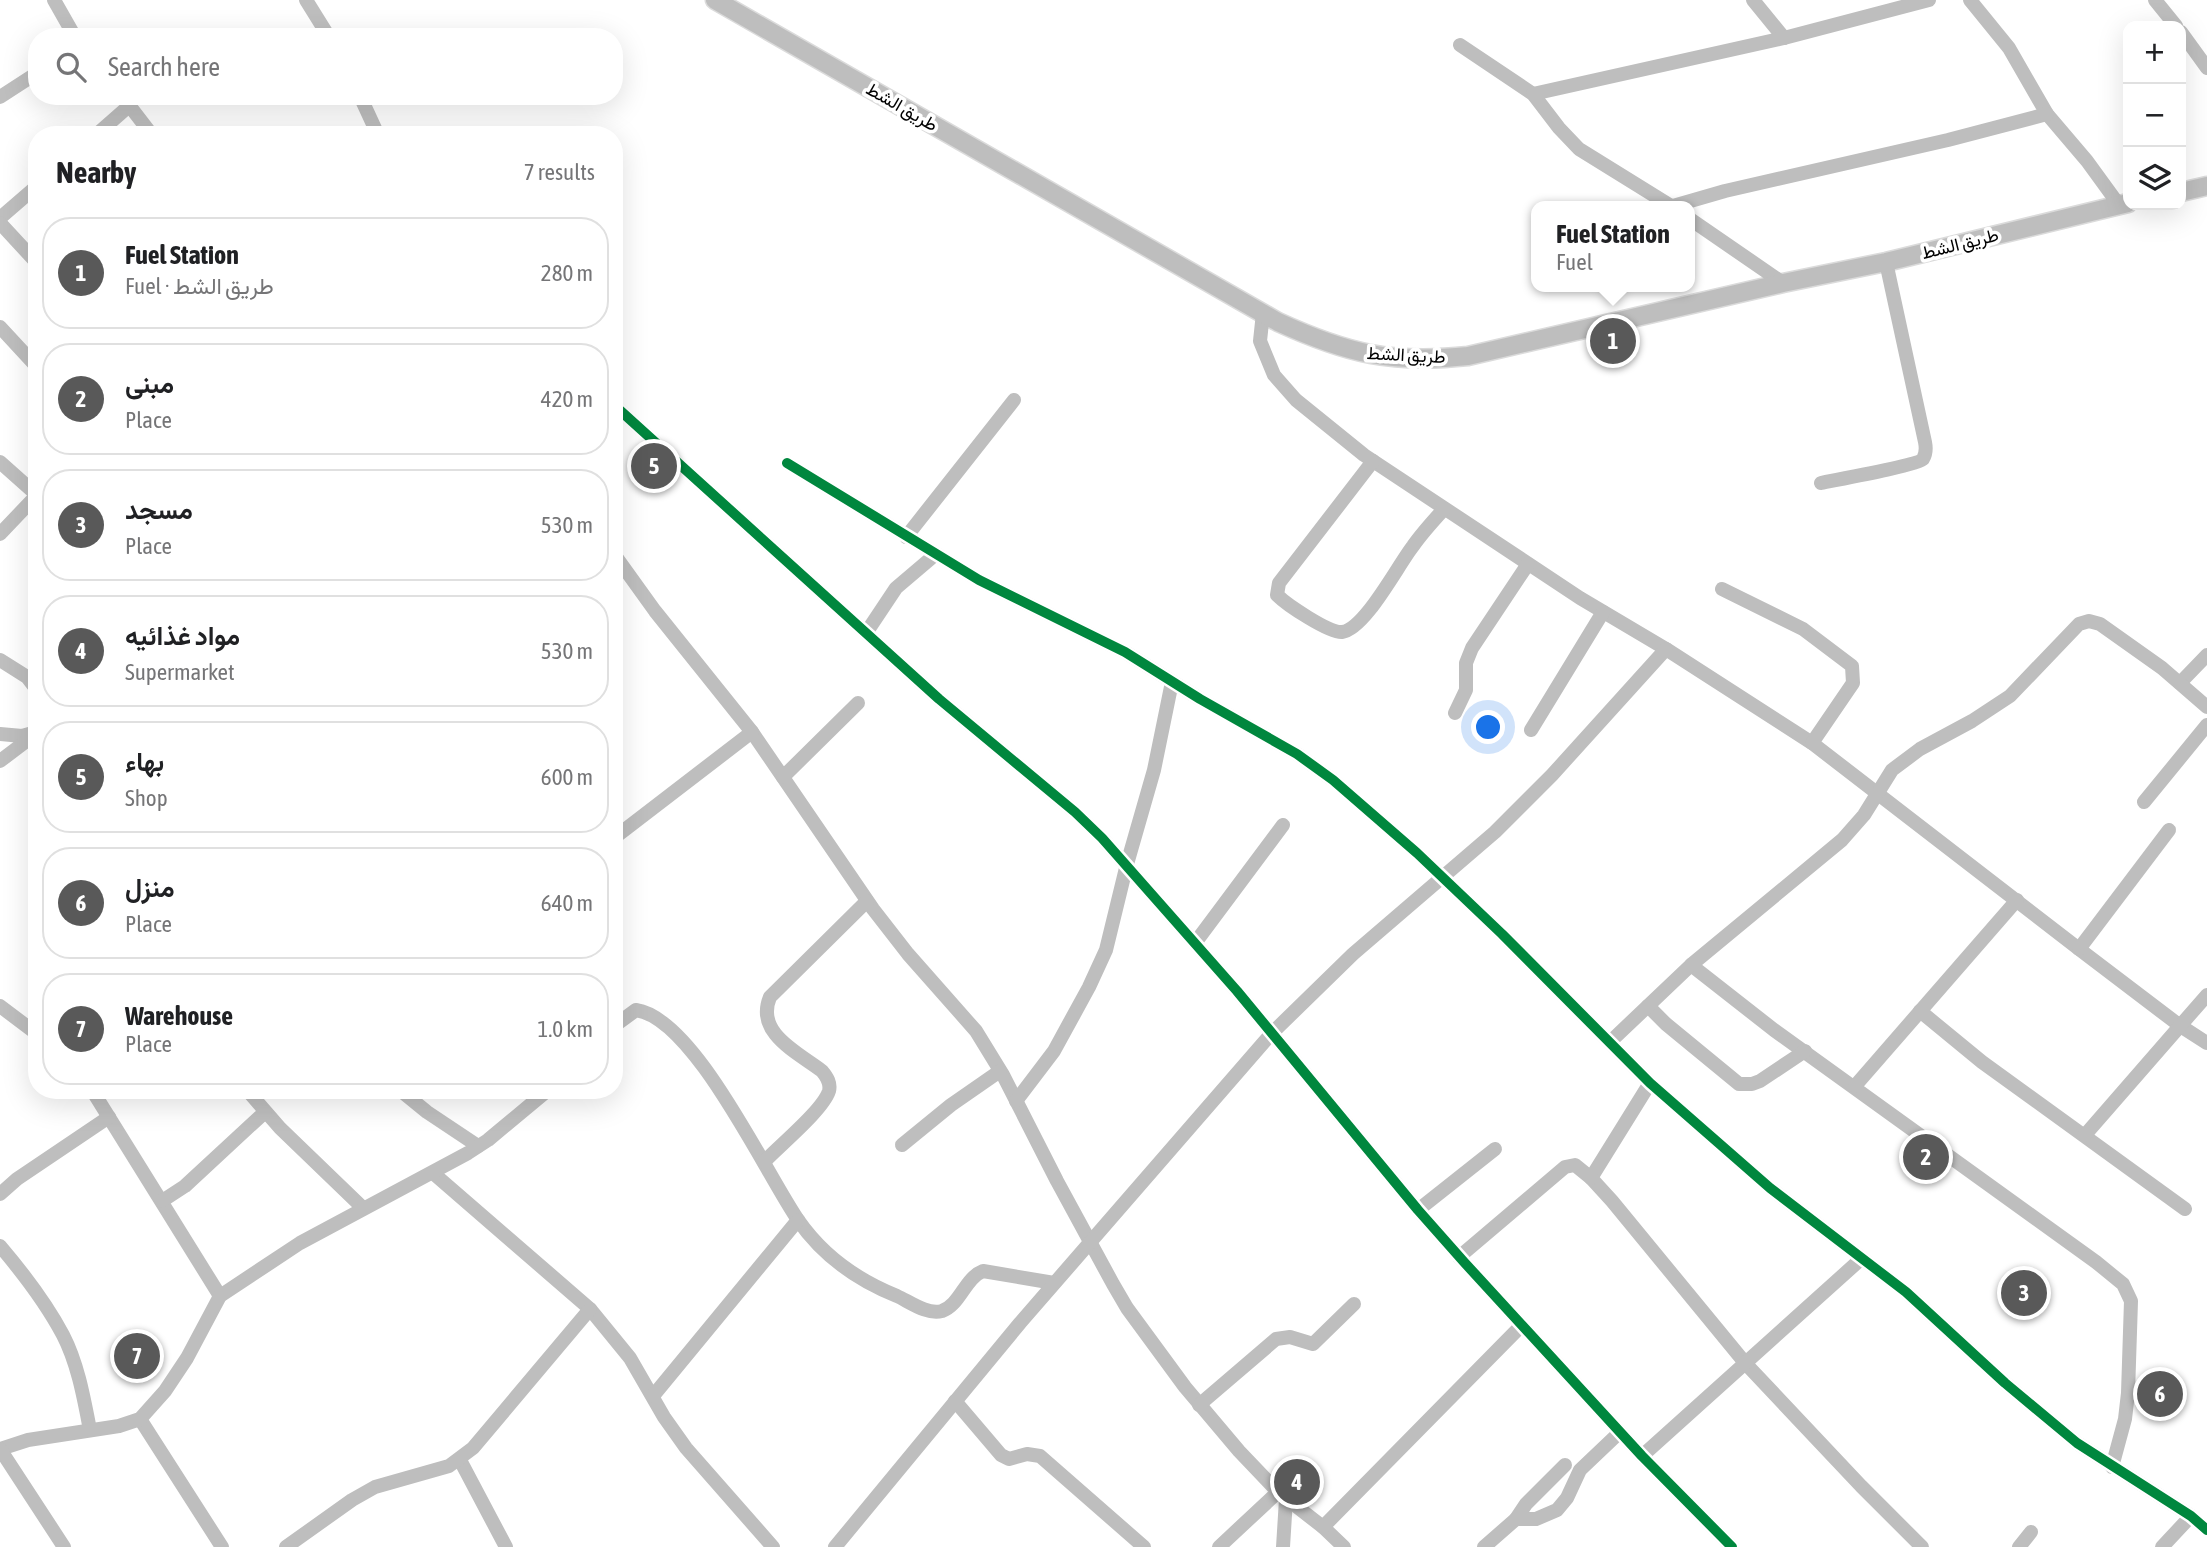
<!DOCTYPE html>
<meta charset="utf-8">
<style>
:root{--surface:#fff;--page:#f2f2f2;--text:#202124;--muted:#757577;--line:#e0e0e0;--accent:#595959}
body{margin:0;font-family:"Asap Condensed",Vazirmatn,sans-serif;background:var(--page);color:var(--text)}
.controls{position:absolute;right:21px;top:21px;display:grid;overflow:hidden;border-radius:14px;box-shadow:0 7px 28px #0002}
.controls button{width:63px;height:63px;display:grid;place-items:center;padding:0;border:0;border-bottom:2px solid var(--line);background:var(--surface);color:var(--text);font:35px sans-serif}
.you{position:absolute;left:1489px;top:728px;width:24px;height:24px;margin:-18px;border:5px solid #fff;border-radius:50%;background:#1a73e8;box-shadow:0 0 0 10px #1a73e833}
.badge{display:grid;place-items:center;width:46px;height:46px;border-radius:50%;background:var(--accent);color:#fff;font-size:23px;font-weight:700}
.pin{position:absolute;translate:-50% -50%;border:4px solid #fff;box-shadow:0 2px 7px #0006}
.popup{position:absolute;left:1531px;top:201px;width:164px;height:91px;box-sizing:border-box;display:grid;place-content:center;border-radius:14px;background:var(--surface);filter:drop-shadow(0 2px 5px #0005);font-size:23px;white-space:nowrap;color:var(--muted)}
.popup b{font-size:26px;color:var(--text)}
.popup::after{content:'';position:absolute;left:50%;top:100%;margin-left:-14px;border:14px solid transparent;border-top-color:var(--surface)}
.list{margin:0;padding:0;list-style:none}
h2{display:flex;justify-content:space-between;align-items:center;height:91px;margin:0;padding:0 28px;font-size:30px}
h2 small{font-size:23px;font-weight:400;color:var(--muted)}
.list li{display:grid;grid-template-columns:46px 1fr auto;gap:21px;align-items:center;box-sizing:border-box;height:112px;margin:0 14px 14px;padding:0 14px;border:2px solid var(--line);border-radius:28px}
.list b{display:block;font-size:26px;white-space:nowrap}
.list p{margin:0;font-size:23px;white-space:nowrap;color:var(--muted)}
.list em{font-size:23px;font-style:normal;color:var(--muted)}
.icon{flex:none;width:38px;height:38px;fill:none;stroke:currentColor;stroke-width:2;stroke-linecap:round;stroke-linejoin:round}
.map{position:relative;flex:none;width:2207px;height:1547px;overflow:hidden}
.search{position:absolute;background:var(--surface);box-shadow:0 7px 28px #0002;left:28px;top:28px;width:595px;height:77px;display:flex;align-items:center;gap:18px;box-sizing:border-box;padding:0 24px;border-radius:28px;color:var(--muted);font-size:26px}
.panel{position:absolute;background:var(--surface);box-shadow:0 7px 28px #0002;left:28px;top:126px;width:595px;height:973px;border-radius:28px}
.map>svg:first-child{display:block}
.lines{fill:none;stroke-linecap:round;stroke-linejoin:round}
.major-casing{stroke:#dbdbdb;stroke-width:21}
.minor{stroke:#bebebe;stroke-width:14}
.major{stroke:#bebebe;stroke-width:18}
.cycleway-casing{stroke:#fff;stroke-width:15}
.cycleway{stroke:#00873e;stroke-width:10}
.labels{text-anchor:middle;stroke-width:7;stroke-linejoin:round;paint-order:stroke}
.street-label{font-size:18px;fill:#000;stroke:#fff}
</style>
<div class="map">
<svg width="2207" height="1547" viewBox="0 0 2207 1547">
<rect width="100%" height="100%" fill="#fff"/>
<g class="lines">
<!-- major casing -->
<g class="major-casing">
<g id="major">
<path d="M715,0L1278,322C1348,354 1392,364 1468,356L1783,283L1886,262L2128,203"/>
<path d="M2181,192L2207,186"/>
</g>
</g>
<!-- minor -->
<g class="minor">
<path d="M54,0L75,37"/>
<path d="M306,0L329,37"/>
<path d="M1753,0L1784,38"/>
<path d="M1970,0L2009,48L2047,114L2087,161L2119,205"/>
<path d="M2155,0L2176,26"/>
<path d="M2181,32L2207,68"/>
<path d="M1460,45L1533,94L1559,128L1579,149L1671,206"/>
<path d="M1533,94L1784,38L1929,0"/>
<path d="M122,96L152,135"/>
<path d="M360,96L378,135"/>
<path d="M0,97L37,73"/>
<path d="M96,135L129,106"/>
<path d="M1673,206L1725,191L1948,140L2047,114"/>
<path d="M0,218L37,186"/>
<path d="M1690,219L1783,283"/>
<path d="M0,223L37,263"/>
<path d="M1263,313L1260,341L1274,375L1296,400L1364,455L1580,598L1666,649L1812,743L2079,949L2179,1025L2207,1043"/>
<path d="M0,327L37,367"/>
<path d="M614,405L939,699L1075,812L1102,838L1237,991L1418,1210L1464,1262L1642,1456L1732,1547"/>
<path d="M1373,461L1279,583L1277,595C1287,605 1329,633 1342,632C1365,629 1398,565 1413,546C1422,533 1433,521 1444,509"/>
<path d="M0,462L37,495"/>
<path d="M787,463L979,580L1125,652L1200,699L1297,754L1333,780L1417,853L1502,934L1650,1083L1770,1188L1906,1292L2005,1383L2077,1443L2191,1516L2207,1530"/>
<path d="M1821,483C1835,480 1918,465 1923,459C1926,454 1926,447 1925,442L1886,262"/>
<path d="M0,534L37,495"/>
<path d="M906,537L1014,400"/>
<path d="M614,554L655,611L752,732L873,909L908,954L976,1031L1003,1075L1057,1181L1113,1284L1127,1308L1185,1387L1239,1451L1278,1492L1323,1527L1344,1547"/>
<path d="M1722,589L1803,629L1852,666L1853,683L1812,743"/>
<path d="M866,633L896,588L936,554"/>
<path d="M0,660L27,677L37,690"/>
<path d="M2180,683L2207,655"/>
<path d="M1455,713L1466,690V663L1472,648L1528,564"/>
<path d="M1531,730L1603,612"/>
<path d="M0,734L22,736L36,732"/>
<path d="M0,761L37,733"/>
<path d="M783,777L858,703"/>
<path d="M2144,802L2207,725"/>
<path d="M614,838L752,732"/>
<path d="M1195,943L1283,825"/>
<path d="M2079,949L2169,830"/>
<path d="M1691,965L1774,1030L2096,1262L2123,1284L2131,1301L2128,1393L2125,1419L2112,1467"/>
<path d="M0,1006L37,1034"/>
<path d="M1648,1006L1666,1024L1739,1084H1752L1760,1081L1805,1051"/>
<path d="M1920,1011L1982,1062L2185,1209"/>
<path d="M614,1026L636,1010C694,1018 765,1172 798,1220C823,1256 857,1280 897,1296C910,1302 927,1315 942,1311C960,1305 965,1278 983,1271L1054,1283"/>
<path d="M1610,1042L1691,965L1842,840L1864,815L1892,770L1920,749L1972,721L2010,696L2079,624L2089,621L2100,624L2162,668L2207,707"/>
<path d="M1650,1083L1591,1178L1612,1201L1746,1364L1861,1486L1922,1547"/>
<path d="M1855,1086L2017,900"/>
<path d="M92,1090L220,1296"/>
<path d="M247,1090L280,1128L363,1208"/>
<path d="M400,1090L427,1112L478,1146"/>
<path d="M1016,1101L1054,1051L1089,987L1106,950L1127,864L1154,770L1172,682"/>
<path d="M2085,1135L2207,995"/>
<path d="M902,1145L951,1105L1000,1071"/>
<path d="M764,1162C779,1146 823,1110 829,1091C831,1083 827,1077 822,1071C797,1052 755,1033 770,997L867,901"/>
<path d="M433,1173L590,1309L630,1358L664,1417L686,1448L773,1547"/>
<path d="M0,1194L17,1179L109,1117"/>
<path d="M162,1201L185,1186L265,1112"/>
<path d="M1418,1210L1495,1149"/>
<path d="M0,1246C23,1273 46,1303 63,1335C78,1364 84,1399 90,1430"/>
<path d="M1459,1257L1565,1167L1575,1165L1591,1178"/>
<path d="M653,1396L798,1220"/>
<path d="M955,1401L1001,1455L1009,1459L1027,1454L1040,1456L1144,1547"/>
<path d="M1199,1405L1276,1339L1290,1337L1313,1344L1354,1304"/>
<path d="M140,1419L222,1547"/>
<path d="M0,1449L28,1440L119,1426L140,1419L165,1391L187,1358L220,1296L300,1243L468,1153L488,1140L548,1090"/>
<path d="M0,1449L64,1547"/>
<path d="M1642,1456L1861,1259"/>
<path d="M460,1460L506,1547"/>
<path d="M1516,1519L1526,1504L1565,1465"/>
<path d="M1323,1527L1522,1325"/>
<path d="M286,1547L352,1500L375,1487L449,1466L473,1448L590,1309"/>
<path d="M835,1547L1020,1323L1271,1034L1353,954L1495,832L1552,775L1666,649"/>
<path d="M1219,1547L1278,1492"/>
<path d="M1283,1547L1286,1499"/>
<path d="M1484,1547L1516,1519H1536L1557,1510L1567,1498L1580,1470L1620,1432"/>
<path d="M2019,1547L2031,1532"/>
<path d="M2162,1547L2191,1516"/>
</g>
<!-- major -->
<use href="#major" class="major"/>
<!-- cycleway casing -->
<g class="cycleway-casing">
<g id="cycleway">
<path d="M614,405L939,699L1075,812L1102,838L1237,991L1418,1210L1464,1262L1642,1456L1732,1547"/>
<path d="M787,463L979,580L1125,652L1200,699L1297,754L1333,780L1417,853L1502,934L1650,1083L1770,1188L1906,1292L2005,1383L2077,1443L2191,1516L2207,1530"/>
</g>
</g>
<!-- cycleway -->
<use href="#cycleway" class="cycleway"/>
</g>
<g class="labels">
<!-- street labels -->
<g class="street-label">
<text transform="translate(902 107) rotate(30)" y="6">طريق الشط</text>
<text transform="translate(1960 244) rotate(-14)" y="6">طريق الشط</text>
<text transform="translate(1406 355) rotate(3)" y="6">طريق الشط</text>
</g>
</g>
</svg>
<div class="controls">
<button>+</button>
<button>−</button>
<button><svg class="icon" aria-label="layers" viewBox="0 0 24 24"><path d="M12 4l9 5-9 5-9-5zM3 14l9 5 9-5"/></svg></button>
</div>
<div class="you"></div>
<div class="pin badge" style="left:1613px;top:341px">1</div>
<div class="popup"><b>Fuel Station</b>Fuel</div>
<div class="pin badge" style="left:1926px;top:1157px">2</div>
<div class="pin badge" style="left:2024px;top:1293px">3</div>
<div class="pin badge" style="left:1297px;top:1482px">4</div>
<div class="pin badge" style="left:654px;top:466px">5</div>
<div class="pin badge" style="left:2160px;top:1394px">6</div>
<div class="pin badge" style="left:137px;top:1356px">7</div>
<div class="search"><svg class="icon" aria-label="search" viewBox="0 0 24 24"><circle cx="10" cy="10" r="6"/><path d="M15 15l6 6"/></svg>Search here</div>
<section class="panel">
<h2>Nearby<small>7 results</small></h2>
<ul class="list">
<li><span class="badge">1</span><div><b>Fuel Station</b><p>Fuel · طريق الشط</p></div><em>280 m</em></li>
<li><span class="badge">2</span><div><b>مبنى</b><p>Place</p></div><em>420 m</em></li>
<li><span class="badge">3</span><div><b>مسجد</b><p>Place</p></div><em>530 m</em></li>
<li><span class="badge">4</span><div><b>مواد غذائيه</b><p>Supermarket</p></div><em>530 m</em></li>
<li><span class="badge">5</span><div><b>بهاء</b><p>Shop</p></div><em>600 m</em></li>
<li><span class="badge">6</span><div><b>منزل</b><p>Place</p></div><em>640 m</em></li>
<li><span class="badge">7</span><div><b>Warehouse</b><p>Place</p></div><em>1.0 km</em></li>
</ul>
</section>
</div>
